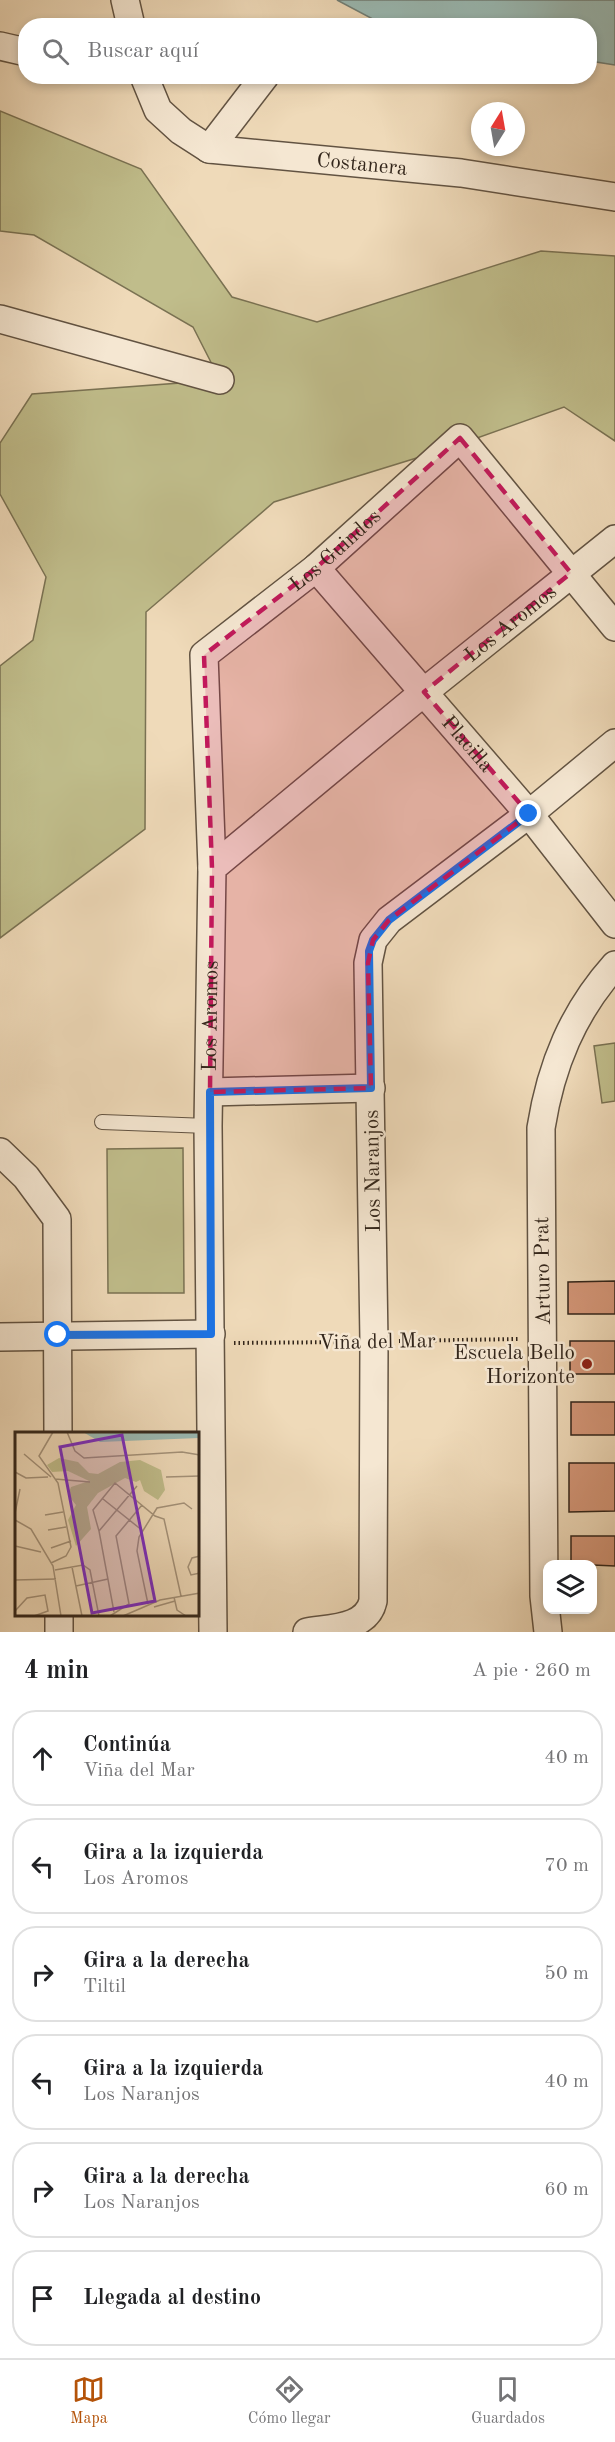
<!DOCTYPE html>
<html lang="es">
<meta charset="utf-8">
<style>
:root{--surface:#fff;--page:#f6f6f6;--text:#202124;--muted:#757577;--line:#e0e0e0;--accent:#b45309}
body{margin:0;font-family:"Old Standard TT",serif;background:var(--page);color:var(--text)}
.controls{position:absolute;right:18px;bottom:18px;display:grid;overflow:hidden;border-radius:12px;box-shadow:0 3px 9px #0003}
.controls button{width:54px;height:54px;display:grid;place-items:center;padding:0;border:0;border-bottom:2px solid var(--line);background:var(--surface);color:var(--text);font:30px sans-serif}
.compass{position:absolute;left:471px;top:102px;width:54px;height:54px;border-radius:50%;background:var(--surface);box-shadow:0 3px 9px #0003;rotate:11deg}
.stop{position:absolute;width:18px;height:18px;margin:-14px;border:4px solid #1a73e8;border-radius:50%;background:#fff}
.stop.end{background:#1a73e8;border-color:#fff;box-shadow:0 2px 6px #0008}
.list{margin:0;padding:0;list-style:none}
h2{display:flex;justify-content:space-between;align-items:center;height:78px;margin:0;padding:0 24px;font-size:26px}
h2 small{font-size:20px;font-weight:400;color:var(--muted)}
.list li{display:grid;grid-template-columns:39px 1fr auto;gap:18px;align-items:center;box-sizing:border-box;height:96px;margin:0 12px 12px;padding:0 12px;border:2px solid var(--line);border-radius:24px}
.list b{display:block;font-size:22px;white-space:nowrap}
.list p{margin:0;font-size:20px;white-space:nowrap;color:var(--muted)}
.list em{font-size:20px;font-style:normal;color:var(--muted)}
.icon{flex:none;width:33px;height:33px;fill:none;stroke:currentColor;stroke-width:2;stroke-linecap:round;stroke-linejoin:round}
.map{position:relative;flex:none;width:615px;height:1632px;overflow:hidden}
.search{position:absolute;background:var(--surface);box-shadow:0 3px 9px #0003;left:18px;right:18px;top:18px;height:66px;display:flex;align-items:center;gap:15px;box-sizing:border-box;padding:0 21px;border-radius:24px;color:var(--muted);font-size:22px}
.sheet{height:726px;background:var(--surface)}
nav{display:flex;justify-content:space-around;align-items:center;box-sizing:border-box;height:84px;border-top:2px solid var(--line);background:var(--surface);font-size:16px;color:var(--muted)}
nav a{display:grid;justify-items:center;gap:3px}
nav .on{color:var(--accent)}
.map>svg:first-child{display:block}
.green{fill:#c0bd8b;stroke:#7a7253;stroke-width:1.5}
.water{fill:#9abab4;stroke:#717f77;stroke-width:1.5}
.building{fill:#d49779;stroke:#33261b;stroke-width:1.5}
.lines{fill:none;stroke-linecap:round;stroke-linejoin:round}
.lane-casing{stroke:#625342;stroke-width:16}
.street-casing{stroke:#625342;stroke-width:30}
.path{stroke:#33261b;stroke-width:4;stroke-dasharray:1.5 3;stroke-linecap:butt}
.lane{stroke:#f5e7d2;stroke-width:14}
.street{stroke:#f5e7d2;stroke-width:27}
.route{stroke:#1a73e8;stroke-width:8}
.marked{fill:#c2185b;fill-opacity:0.2;stroke:#c2185b;stroke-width:4.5;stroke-dasharray:12 8;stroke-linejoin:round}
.poi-dot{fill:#8f2418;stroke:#f5e7d2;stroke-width:2}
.labels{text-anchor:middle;stroke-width:5;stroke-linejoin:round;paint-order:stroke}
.street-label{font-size:21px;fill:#33261b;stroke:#f5e7d2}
.poi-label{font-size:21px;fill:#33261b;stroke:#f5e7d2;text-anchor:end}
.inset-road{fill:none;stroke:#a4927a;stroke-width:1.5}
.view{fill:#7b2cbf;fill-opacity:0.15;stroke:#7b2cbf;stroke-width:3}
.inset-edge{fill:none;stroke:#33261b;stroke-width:3}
</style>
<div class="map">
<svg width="615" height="1632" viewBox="0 0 615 1632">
<rect width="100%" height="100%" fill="#efdab9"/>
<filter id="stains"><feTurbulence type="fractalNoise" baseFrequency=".00333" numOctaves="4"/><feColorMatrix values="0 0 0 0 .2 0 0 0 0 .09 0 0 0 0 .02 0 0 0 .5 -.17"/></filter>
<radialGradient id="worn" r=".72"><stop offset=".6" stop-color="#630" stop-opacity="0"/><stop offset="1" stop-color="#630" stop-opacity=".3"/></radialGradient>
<!-- green -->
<g class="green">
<path d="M0,111L141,169L232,297L317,322L541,251L615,256V441L564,407L449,448L274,502L146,612L145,829L0,938V666L33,640L46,577L0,494V443L32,394L220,380L193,327L34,235L0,231Z"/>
<path d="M615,1043V1101L602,1103L594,1046Z"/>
<path d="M183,1148L184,1293H108L107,1149Z"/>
</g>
<!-- water -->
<path class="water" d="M337,0H615V65L590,61V26L384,25Z"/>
<!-- building -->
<g class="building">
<path d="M615,1281V1314H568V1282Z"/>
<rect x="570" y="1341" width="45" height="33"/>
<rect x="571" y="1402" width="44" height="33"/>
<path d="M569,1463H615V1511L569,1512Z"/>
<path d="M571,1536H615V1566L571,1564Z"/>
</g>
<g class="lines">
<!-- lane casing -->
<g class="lane-casing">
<path id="lane" d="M102,1122L208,1126"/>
</g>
<!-- street casing -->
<g class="street-casing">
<g id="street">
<path d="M125,0L131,26"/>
<path d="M0,46L26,52"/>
<path id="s1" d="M144,76L158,110L181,131L209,149L461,173L615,197"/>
<path d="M209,149L265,76"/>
<path d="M0,319L220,380"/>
<path id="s2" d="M316,568L529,814L615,924"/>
<path id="s3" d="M212,868L204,655L316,568L460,438L615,627"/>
<path d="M210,1092L371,1088"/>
<path d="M0,1152L26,1177L57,1219L58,1434"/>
<path d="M0,1337L211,1334"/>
<path d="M59,1616V1632"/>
<path id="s4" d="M213,1632L208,1126L212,868L424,692L615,539"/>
<path d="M307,1632C330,1628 367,1629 373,1601L374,1342L368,963L373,940L389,920L529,814L615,743"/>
<path d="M548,1632L544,1596L541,1128C551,1065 573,1012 615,965"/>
</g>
</g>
<!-- path -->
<g class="path">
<path d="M399,1341L518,1339"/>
<path d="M234,1343L350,1342"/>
</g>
<!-- lane -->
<use href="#lane" class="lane"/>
<!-- street -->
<use href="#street" class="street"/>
</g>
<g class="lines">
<!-- route -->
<path class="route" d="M58,1335L211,1334L210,1092L371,1088L369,951L373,940L389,920L529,814"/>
</g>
<!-- marked area -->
<path class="marked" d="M460,438L571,573L424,692L529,814L389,920L373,940L368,963L371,1088L210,1092L212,868L204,655L316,568Z"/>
<!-- markers -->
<circle class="poi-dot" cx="587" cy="1364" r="6"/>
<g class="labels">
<!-- street labels -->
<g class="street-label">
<text dy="7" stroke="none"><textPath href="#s1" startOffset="255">Costanera</textPath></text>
<text dy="7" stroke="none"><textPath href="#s3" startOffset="381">Los Guindos</textPath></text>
<text dy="7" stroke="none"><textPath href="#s4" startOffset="1150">Los Aromos</textPath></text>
<text dy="7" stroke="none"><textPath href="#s2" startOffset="232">Placilla</textPath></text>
<text dy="7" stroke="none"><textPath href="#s4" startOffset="616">Los Aromos</textPath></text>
<text transform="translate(372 1171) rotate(-91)" y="7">Los Naranjos</text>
<text transform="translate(542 1271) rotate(-91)" y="7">Arturo Prat</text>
<text transform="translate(377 1341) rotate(-1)" y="7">Viña del Mar</text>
</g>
<!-- poi labels -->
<g class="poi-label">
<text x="575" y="1359">Escuela Bello<tspan x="575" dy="24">Horizonte</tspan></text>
</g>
</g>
<!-- overview -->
<g transform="translate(15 1432)">
<rect width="184" height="184" fill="#efdab9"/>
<path d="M44,26L63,30L74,41L83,42L105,30L125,28L146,38L150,58L143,68L129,59L125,48L121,50L110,46L83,61L72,75L76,97L61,114L53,88L61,73L53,63L56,55L74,49L53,39L37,40L32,33Z" fill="#c0bd8b"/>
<path d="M68,0H184V6L85,10Z" fill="#9abab4"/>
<path class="inset-road" d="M52,0L60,19L69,26L167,20L185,23M9,22L36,45M0,40L11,46L33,45M151,45L185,44M40,47L75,50M88,67L128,99M0,81L5,57M30,83L48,80M0,88L16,97L38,134L46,184M33,98L51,95M84,99L78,78L100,51L140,84L149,87L166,164M0,114L26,120M36,116L56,109M185,124L177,126L173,135L176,143L185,141M36,131L51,124L56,115L43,51L24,24L38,0M57,135L67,184M40,138L68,133L75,138L84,184M0,148L41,147M61,154L93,147M159,165L162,178L171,184M133,172L122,119L124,105L142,76L169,71L177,77M139,175L160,169M0,179L12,166L30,163L33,179L19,184M99,180L84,99L122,54M95,184L114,172L101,104L127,73M108,184L145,168L185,161"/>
<path class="view" d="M107,3L140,169L77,181L45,15Z"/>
<rect width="184" height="184" class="inset-edge"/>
</g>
<rect width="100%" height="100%" filter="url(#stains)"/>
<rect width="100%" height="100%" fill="url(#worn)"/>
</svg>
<div class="controls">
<button><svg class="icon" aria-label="layers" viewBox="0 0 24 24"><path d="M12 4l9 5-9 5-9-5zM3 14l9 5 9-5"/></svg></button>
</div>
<svg class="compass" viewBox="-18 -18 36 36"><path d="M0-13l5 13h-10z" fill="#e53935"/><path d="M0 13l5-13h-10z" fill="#757577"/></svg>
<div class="stop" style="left:58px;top:1335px"></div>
<div class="stop end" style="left:529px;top:814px"></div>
<div class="search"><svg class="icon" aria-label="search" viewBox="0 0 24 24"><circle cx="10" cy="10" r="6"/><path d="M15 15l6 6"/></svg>Buscar aquí</div>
</div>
<section class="sheet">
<h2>4 min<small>A pie · 260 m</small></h2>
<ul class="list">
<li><svg class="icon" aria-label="ahead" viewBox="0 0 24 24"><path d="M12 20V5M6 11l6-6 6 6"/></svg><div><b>Continúa</b><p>Viña del Mar</p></div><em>40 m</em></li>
<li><svg class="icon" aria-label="left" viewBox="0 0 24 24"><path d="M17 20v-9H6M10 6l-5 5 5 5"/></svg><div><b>Gira a la izquierda</b><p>Los Aromos</p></div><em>70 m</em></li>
<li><svg class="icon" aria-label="right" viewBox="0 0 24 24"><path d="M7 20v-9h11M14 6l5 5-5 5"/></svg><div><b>Gira a la derecha</b><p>Tiltil</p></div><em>50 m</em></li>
<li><svg class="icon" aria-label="left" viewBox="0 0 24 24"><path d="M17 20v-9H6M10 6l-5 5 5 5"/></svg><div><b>Gira a la izquierda</b><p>Los Naranjos</p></div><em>40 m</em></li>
<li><svg class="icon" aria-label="right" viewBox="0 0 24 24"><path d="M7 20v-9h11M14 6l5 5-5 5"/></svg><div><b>Gira a la derecha</b><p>Los Naranjos</p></div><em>60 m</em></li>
<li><svg class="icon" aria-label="arrive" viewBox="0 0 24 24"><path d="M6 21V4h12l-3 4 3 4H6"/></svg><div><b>Llegada al destino</b></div></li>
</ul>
</section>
<nav>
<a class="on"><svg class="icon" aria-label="map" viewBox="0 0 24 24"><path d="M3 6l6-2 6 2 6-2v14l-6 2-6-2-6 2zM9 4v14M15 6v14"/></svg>Mapa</a>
<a><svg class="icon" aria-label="directions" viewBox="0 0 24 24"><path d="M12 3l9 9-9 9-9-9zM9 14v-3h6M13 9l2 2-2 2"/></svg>Cómo llegar</a>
<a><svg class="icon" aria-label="saved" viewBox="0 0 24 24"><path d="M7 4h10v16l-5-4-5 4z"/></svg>Guardados</a>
</nav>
